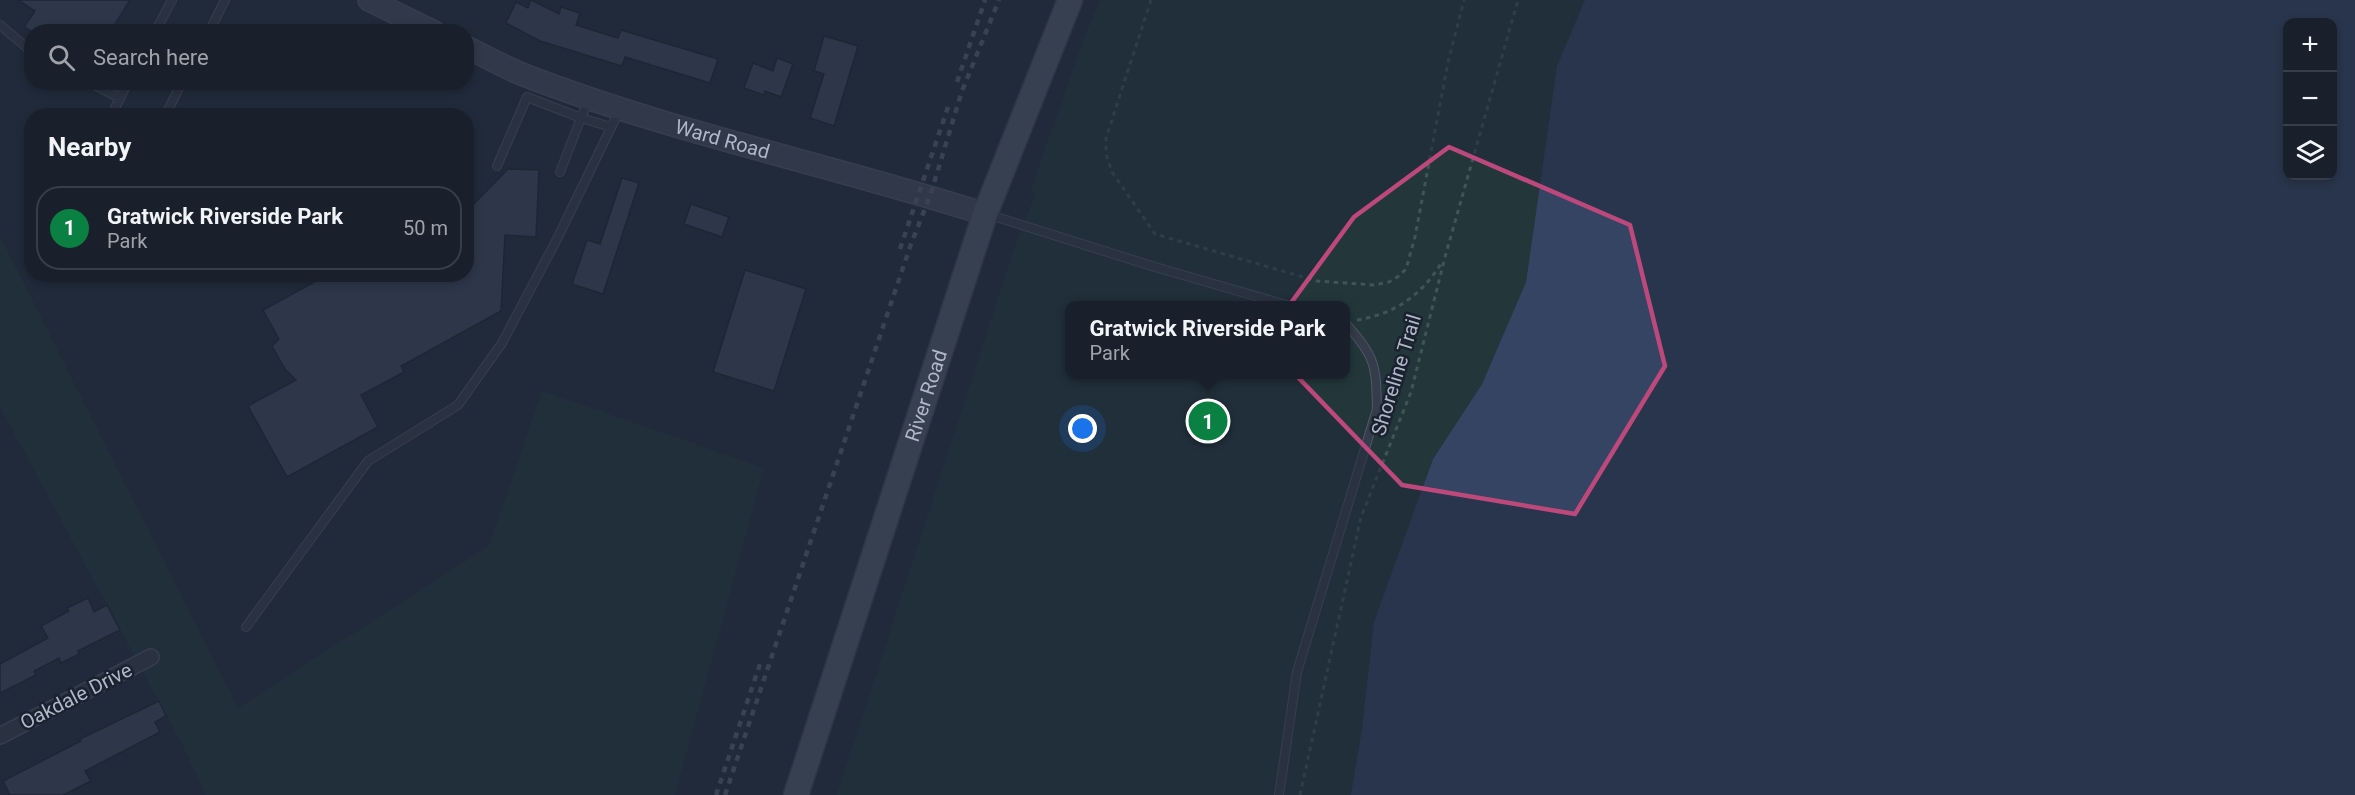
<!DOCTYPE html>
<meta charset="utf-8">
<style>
:root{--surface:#19202c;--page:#262d38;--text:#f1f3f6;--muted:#9fa3a9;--line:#373e48;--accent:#0b8043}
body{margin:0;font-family:Roboto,sans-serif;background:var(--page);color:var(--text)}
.controls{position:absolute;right:18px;top:18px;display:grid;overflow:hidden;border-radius:12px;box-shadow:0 3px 9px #0003}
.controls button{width:54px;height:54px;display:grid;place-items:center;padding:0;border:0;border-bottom:2px solid var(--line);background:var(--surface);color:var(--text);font:30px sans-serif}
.you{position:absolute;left:1083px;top:429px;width:21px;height:21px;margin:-15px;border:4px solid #fff;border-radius:50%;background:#1a73e8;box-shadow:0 0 0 9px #1a73e833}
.badge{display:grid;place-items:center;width:39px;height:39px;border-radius:50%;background:var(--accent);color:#fff;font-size:20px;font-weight:700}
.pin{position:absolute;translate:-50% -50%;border:3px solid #fff;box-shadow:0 2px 6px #0006}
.popup{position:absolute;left:1065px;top:301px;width:285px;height:78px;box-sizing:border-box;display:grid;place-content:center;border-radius:12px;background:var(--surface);filter:drop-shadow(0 2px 4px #0005);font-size:20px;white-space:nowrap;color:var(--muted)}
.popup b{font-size:22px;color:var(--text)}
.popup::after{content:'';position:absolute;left:50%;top:100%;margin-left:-12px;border:12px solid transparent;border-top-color:var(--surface)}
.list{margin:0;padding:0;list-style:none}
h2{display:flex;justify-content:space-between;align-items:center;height:78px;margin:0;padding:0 24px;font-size:26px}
h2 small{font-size:20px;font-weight:400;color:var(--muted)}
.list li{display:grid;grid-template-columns:39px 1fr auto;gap:18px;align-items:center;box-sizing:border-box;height:84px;margin:0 12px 12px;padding:0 12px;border:2px solid var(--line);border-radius:24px}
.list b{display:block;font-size:22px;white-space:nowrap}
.list p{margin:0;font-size:20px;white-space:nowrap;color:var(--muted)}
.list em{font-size:20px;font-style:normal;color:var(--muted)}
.icon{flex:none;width:33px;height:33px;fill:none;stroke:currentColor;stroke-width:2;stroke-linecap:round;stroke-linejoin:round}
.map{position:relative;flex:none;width:2355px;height:795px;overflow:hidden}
.search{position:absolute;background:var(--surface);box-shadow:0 3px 9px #0003;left:24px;top:24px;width:450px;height:66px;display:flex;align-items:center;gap:15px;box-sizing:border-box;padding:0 21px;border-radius:24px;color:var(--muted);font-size:22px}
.panel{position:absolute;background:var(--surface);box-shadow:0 3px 9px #0003;left:24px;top:108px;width:450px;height:174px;border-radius:24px}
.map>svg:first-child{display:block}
.green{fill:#23373b;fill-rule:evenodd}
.water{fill:#344462;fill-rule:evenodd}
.building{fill:#3d485b;stroke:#1c2331;stroke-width:1.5}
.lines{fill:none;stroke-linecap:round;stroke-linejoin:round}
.service-casing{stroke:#505765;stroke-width:10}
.minor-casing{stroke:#505765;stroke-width:18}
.secondary-casing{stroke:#505765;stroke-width:24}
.primary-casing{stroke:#3e4554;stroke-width:27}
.path{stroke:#415459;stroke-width:3;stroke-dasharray:4.5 4.5;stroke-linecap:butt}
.service{stroke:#353c4b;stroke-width:8}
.minor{stroke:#353c4b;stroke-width:15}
.secondary{stroke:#434b5e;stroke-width:21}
.primary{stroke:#535b6b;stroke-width:24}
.rail{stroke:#576072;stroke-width:4.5;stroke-dasharray:6 6;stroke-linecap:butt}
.marked{fill:none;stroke:#bd487b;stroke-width:4.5;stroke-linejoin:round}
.labels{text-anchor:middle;stroke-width:5;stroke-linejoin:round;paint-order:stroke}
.street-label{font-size:20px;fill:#b0b7c7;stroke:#1a212f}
</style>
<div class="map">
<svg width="2355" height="795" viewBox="0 0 2355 795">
<rect width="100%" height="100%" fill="#212a3a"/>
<!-- green -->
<g class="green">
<path d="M1100,0H1585L1557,66L1526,282L1482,384L1433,459L1374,622L1362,729L1351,795H837L1013,252L1035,195L1031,189L1084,38ZM1070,306H1346V374H1070Z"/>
<path d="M0,236L238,708L489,546L542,391L764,468L675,795H206L182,744L0,407Z"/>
</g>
<!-- water -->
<path class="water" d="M1585,0H2355V795H1351L1362,729L1374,622L1433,459L1482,384L1526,282L1557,66ZM2288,22H2332V176H2288Z"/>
<!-- building -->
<g class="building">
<path d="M18,0H130L110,32H32L24,27L35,11Z"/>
<path d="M531,0L559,14L561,7L580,13L576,25L611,36L618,38L621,30L718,59L710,83L625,57L622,66L540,41L506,23L516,2L528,8Z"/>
<path d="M824,36L858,46L834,126L810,118L824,74L814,71Z"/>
<path d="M777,58L793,64L781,97L765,91L764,95L744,88L753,63L773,71Z"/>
<path d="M508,169L539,170L536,237L505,235L501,311L401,366L404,372L361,395L378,427L287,477L248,406L296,380L285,369L272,346L279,339L263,310L329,274H466V212Z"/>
<path d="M622,178L639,183L603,294L572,284L587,240L600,244Z"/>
<path d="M691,204L729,217L722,237L684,224Z"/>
<path d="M745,270L806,289L774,391L713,372Z"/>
<path d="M88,598L94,612L107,605L120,630L78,651L79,654L61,663L59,658L34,671L36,675L0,693V664L48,638L41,626L69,611L67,608Z"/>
<path d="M159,701L166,716L155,722L160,732L85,771L91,781L63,795H10L3,781L81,741L80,739Z"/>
</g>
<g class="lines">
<!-- service casing -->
<g class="service-casing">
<g id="service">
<path d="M0,25L32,52"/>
<path d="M155,32L172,0"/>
<path d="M209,32L225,0"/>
<path d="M88,82L120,98"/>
<path d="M589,99L581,118L611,127"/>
<path d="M111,116L128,82"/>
<path d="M165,116L182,82"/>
<path d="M497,166L527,97L581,118L560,172"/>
<path d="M987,214L1155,267L1290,306"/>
<path d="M246,627L368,461L458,405L502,343L557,239L620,109"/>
<path d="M1279,795L1297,672L1377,409C1376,366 1376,357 1346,324"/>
</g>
</g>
<!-- minor casing -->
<g class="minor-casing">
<path id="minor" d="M0,736L151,657"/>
</g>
<!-- secondary casing -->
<g class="secondary-casing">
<g id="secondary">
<path d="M369,0L434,32"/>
<path id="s1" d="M466,47C485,56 504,67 524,75C674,133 832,165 985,214"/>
</g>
</g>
<!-- primary casing -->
<g class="primary-casing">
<g id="primary">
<path id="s2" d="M796,795L985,214L1070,0"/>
</g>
</g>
<!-- path -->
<g class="path">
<path d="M1151,0L1106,138V154L1112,172L1155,234L1317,281L1374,285L1389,282L1399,276L1406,269L1415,237L1448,62L1464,0"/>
<path d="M1357,320C1395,314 1422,295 1442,262"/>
<path d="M1300,795L1361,517L1411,392L1445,257L1518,0"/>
</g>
<!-- service -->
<use href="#service" class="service"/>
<!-- minor -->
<use href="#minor" class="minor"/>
<!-- secondary -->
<use href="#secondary" class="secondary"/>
<!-- primary -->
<use href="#primary" class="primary"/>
<!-- rail -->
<g class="rail">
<path d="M957,82L985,0"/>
<path d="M900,249L948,107"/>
<path d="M716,795L761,661"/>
<path d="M725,795L911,244L930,196L962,91L999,0"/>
</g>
</g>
<!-- marked area -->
<path d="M0 0H2355V795H0ZM1449,147L1630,225L1665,366L1575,514L1402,485L1263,341L1354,217Z" fill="#212a3a" fill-opacity=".55" fill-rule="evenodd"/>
<path class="marked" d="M1449,147L1630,225L1665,366L1575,514L1402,485L1263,341L1354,217Z"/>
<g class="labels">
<!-- street labels -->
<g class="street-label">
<text dy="7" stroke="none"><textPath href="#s1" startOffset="273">Ward Road</textPath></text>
<text transform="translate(1396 375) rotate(-73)" y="7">Shoreline Trail</text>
<text dy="7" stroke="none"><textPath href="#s2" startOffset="420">River Road</textPath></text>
<text transform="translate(76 696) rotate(-27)" y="7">Oakdale Drive</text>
</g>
</g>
</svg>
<div class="controls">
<button>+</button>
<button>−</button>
<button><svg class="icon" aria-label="layers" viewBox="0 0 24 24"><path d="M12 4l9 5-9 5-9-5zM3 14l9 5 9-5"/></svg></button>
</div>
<div class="you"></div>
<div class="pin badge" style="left:1208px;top:421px">1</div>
<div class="popup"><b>Gratwick Riverside Park</b>Park</div>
<div class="search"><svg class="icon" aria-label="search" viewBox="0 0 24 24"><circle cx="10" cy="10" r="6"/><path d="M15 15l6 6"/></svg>Search here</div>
<section class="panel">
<h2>Nearby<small></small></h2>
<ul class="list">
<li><span class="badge">1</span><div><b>Gratwick Riverside Park</b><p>Park</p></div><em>50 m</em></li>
</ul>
</section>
</div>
